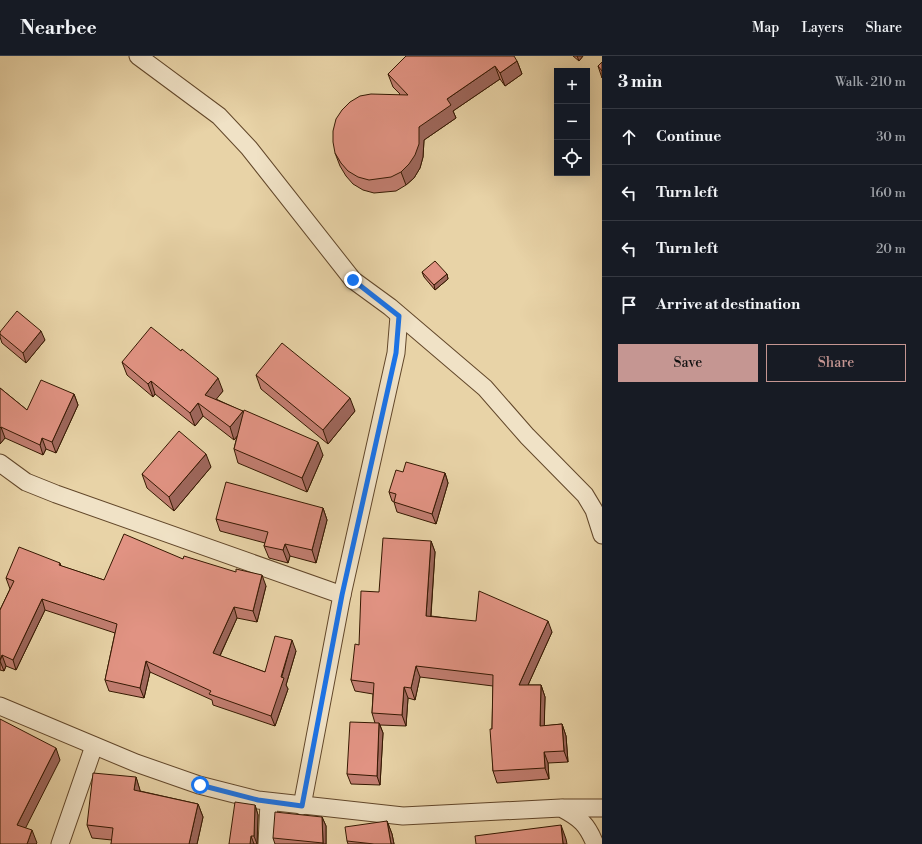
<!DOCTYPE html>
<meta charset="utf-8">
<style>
:root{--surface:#171b24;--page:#242831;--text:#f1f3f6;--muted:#9ea1a6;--line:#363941;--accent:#c59692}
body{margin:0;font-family:"Libre Bodoni",serif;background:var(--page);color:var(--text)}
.controls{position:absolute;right:12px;top:12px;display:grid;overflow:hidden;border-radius:0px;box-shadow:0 4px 16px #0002}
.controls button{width:36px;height:36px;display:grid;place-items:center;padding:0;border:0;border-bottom:1px solid var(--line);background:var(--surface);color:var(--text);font:20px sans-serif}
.stop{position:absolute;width:12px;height:12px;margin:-9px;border:3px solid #1a73e8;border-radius:50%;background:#fff}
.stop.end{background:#1a73e8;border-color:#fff;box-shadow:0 1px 4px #0008}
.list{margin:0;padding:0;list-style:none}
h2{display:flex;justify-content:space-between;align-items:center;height:52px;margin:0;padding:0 16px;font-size:17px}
h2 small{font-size:13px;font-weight:400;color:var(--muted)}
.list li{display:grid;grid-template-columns:26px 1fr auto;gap:12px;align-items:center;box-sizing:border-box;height:56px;padding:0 16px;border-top:1px solid var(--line)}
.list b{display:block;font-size:15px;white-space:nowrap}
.list em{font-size:13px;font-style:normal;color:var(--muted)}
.actions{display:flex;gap:8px;padding:12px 16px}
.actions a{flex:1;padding:9px 0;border:1px solid var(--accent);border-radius:0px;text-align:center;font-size:14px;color:var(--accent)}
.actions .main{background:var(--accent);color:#111}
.icon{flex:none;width:22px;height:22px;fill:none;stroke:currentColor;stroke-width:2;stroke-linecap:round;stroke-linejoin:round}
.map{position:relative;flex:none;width:602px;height:788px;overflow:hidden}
header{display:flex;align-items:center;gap:24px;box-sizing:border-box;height:56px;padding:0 20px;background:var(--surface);border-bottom:1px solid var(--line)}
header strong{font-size:19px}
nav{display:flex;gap:22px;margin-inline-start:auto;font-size:14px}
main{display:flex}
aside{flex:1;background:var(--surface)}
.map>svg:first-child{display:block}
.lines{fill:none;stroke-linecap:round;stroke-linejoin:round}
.street-casing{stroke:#62472a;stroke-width:19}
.street{stroke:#f0e2c6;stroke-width:17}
.wall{fill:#c27e71;stroke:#351801}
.shaded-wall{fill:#9e675c;stroke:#351801}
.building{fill:#e19383;stroke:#351801}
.route{stroke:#1a73e8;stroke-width:5}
</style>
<header>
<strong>Nearbee</strong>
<nav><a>Map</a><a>Layers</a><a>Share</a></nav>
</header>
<main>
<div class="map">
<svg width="602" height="788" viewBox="0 0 602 788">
<rect width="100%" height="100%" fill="#e8d3a7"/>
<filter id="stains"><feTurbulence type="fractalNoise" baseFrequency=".005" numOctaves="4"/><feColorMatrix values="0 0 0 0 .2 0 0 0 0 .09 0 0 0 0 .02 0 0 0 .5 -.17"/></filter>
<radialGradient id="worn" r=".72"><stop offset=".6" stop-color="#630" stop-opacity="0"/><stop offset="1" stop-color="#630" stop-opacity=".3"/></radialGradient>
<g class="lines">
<!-- street casing -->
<g class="street-casing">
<g id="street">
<path d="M138,0L219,60L249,92L353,224L390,251L485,332L527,380L585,439L594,454L602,479"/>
<path d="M0,407L26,426L56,438L342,539"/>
<path d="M0,650L136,707L199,729L258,744L403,760L561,752C580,762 587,768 595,788"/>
<path d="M302,750L342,539L396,297L399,260"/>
<path d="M563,752H602"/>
<path d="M60,788L94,690"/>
<path d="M267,788L269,746"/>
</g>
</g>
<!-- street -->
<use href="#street" class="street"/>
</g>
<!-- wall -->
<g class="wall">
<path d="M573,0H583L579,5Z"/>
<path d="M517,5L522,18L505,30L500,23L453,55L456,62L424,84L423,101L420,112L414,122L406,129L396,135L374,137L363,134L353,128L346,120L340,110L335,97L400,38L393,31L388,18Z"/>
<path d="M602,6V22L598,10Z"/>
<path d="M422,216L447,218L448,223L435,234L424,221Z"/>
<path d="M0,276L45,284L26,307L2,287L0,281Z"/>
<path d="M122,306L223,335L216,343L244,356L323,399L307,436L238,407L234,393L237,380L234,384L203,360L195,370L155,338L153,341L127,319Z"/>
<path d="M256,319L355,355L328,388L261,333Z"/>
<path d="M0,332L27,354L74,338L78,349L56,397L46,393L43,399L5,382L0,388Z"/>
<path d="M211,411L174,455L147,432L142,418Z"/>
<path d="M403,416L445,417L448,427L436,468L397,456L394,446L392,445L389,436Z"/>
<path d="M323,452L327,464L316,507L290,500L288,507L269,502L264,490L265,487L220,475L216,463Z"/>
<path d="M431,485L435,496L431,560L552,576L528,629H541L545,641L544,670L562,668L566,680L568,706L548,707L549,723L497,727L493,715L492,673L493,630L420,621L415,644L408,642L406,670L380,669L383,677L380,729L351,728L347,718L375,667L372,657L373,638L355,635L351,624L359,589L379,536Z"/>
<path d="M183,503L266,530L257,566L237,562L220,600L265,616L296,595L286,629L288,633L275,670L213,649L212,644L150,616L144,642L109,635L105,624L115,577L45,554L16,614L6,610L4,615L0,614V554L10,533L6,522L60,507L61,510L104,524Z"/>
<path d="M136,721L140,735L198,748L203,761L197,788H111L112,784L92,782L87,769Z"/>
<path d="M255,749L258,759L257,788H229Z"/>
<path d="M322,761L326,770V788H275L273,782Z"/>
<path d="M387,765L392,778L394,788H348L347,785Z"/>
</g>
<!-- shaded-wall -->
<g class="shaded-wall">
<path d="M577,0H583L579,5Z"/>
<path d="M517,5L522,18L505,30L500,17Z"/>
<path d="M495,10L500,23L453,55L456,62L424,84L423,101L420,112L414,122L406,129L401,116L419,71L447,43Z"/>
<path d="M447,218L448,223L435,234L434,229Z"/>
<path d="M41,275L45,284L26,307L23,297Z"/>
<path d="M218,322L223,335L210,351L205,339Z"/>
<path d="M151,325L155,338L153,341L148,328Z"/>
<path d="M74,338L78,349L56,397L52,386Z"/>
<path d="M350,342L355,355L328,388L323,374Z"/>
<path d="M198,347L203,360L195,370L190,357Z"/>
<path d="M243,355L248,367L234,384L230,371Z"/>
<path d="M1,371L5,382L0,388V372Z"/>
<path d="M42,382L46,393L43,399L40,389Z"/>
<path d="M318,386L323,399L307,436L302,422Z"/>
<path d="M206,398L211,411L174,455L169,441Z"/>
<path d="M445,417L448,427L436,468L432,458Z"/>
<path d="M323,452L327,464L316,507L312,494Z"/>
<path d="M431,485L435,496L430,571L426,560Z"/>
<path d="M285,488L290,500L288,507L283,494Z"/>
<path d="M262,519L266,530L257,566L253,555Z"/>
<path d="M42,543L45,554L16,614L13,604Z"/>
<path d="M234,551L237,562L216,608L213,597Z"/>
<path d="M548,565L552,576L523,640L519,629Z"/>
<path d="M292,584L296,595L286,629L288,633L275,670L271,660Z"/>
<path d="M2,599L6,610L4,615L0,605Z"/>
<path d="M146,605L150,616L144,642L140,632Z"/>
<path d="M416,610L420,621L415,644L411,632Z"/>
<path d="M541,629L545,641L544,681L540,670Z"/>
<path d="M404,631L408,642L406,670L402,659Z"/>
<path d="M379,667L383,677L380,729L377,720Z"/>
<path d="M562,668L566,680L568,706L564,695Z"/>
<path d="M56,692L60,704L21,781L17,769Z"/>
<path d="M544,696L548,707L549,723L545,712Z"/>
<path d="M136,721L140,734L139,747L134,734Z"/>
<path d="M198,748L203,761L197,788H189Z"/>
<path d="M255,749L258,759L257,788L254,780Z"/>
<path d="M322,761L326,770V788H323V787Z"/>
<path d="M387,765L392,778L394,788H391Z"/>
<path d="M561,769L566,783L567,788H563Z"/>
<path d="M32,774L37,787L36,788H27Z"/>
<path d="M251,780L254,788H250Z"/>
</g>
<!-- building -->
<g class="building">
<path d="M406,0H514L517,5L500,17L495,10L447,43L451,49L419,71V88L415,99L409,108L401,116L391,121L369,124L358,121L348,115L341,107L335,97L333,86V75L336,63L342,54L350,46L360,40L371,38L408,39L388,18Z"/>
<path d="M602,6V15L598,10Z"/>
<path d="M435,205L447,218L434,229L422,216Z"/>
<path d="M17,255L41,275L23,297L0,278V276Z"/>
<path d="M151,271L181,295L182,293L218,322L205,339L243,355L230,371L198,347L190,357L151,325L148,328L122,306Z"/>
<path d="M282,287L350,342L323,374L256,319Z"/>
<path d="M41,324L74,338L52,386L42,382L40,389L1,371L0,372V332L27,354Z"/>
<path d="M244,354L318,386L302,422L234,393Z"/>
<path d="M179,375L206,398L169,441L142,418Z"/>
<path d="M406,406L445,417L432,458L394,446L396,438L389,436L396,414L403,416Z"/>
<path d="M226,426L323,452L312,494L285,488L283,494L264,490L268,476L216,463Z"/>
<path d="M124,478L183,503L184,500L236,516V513L262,519L253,555L234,551L213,597L265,616L275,580L292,584L281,621L284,622L271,660L209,638L211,635L146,605L140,632L105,624L117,568L42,543L13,604L2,599L0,604V554L14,525L6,522L19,491L60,507L59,509L104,524Z"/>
<path d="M383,482L431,485L426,560L476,565L479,535L548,565L519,629H541L540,670L562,668L564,695L544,696L545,712L493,715L490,673H492L493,619L416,610L411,632L404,631L402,659L372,657L374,627L351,624L355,588L359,589L361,535L379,536Z"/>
<path d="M0,663L56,692L17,769L32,774L27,788H0Z"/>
<path d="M350,666L379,667L377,720L347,718Z"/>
<path d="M93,717L136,721L134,734L198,748L189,788H111L113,772L87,769Z"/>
<path d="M235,746L255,749L254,780H251L250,788H229Z"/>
<path d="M275,756L322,761L323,787L273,782Z"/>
<path d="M387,765L391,788H374L347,785L345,771Z"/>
<path d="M561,769L563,788H476L475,780Z"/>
</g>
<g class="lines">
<!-- route -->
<path class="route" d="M200,729L258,744L302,750L342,539L396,297L399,260L353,224"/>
</g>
<rect width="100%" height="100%" filter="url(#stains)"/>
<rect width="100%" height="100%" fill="url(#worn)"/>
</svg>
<div class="controls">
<button>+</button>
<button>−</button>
<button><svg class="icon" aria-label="locate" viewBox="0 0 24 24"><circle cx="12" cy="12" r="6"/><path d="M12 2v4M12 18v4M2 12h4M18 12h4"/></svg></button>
</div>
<div class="stop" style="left:200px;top:729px"></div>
<div class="stop end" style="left:353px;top:224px"></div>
</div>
<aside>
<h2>3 min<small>Walk · 210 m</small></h2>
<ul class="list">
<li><svg class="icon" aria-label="ahead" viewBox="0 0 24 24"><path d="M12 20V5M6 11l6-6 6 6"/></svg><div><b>Continue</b></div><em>30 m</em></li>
<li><svg class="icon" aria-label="left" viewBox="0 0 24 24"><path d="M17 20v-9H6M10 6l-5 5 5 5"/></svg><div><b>Turn left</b></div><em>160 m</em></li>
<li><svg class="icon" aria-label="left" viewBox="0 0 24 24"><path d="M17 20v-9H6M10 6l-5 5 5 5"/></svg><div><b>Turn left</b></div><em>20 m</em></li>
<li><svg class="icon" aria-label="arrive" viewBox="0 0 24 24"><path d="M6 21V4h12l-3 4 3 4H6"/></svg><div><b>Arrive at destination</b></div></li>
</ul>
<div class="actions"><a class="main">Save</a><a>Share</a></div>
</aside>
</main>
